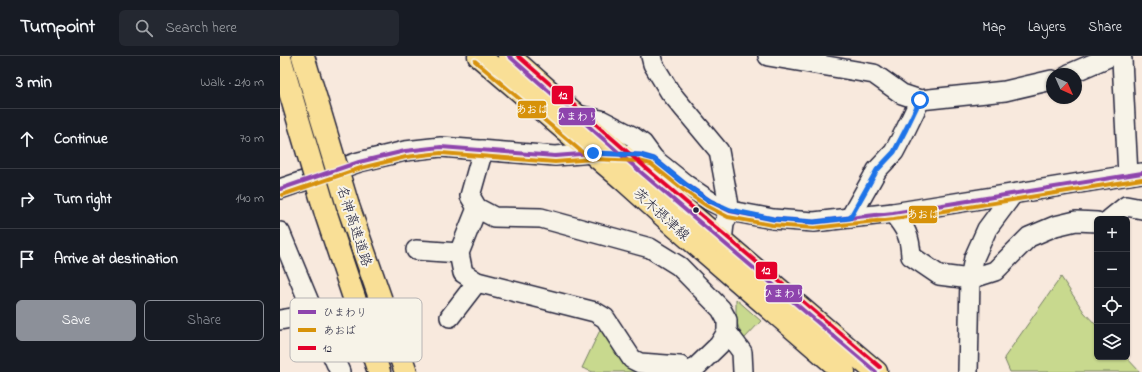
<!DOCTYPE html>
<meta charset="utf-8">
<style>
:root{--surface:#171b24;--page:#242831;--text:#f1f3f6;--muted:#9ea1a6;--line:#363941;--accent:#8c9099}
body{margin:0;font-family:"Indie Flower","Klee One",sans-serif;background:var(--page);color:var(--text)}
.controls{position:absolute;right:12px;bottom:12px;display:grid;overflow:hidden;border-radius:6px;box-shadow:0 1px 3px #0004}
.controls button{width:36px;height:36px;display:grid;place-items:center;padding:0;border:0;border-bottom:1px solid var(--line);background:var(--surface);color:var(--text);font:20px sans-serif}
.compass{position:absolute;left:766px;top:12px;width:36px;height:36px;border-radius:50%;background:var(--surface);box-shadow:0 1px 3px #0004;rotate:135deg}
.stop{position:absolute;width:12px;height:12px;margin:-9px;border:3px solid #1a73e8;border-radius:50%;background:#fff}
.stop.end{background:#1a73e8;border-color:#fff;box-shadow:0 1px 4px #0008}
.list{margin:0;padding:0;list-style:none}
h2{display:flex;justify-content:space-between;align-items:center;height:52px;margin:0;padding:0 16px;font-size:17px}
h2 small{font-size:13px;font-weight:400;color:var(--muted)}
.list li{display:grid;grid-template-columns:26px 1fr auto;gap:12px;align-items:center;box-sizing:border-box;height:60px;padding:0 16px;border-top:1px solid var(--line)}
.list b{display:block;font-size:15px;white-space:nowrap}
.list em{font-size:13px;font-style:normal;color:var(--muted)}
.actions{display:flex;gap:8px;padding:12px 16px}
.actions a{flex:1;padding:9px 0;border:1px solid var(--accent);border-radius:6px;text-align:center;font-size:14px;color:var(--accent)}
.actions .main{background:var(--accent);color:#fff}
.icon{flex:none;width:22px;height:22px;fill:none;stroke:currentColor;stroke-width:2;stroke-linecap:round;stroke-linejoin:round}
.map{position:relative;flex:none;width:862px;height:316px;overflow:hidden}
header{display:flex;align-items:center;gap:24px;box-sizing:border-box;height:56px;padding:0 20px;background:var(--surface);border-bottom:1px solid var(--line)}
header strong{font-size:19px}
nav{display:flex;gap:22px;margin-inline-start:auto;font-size:14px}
.search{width:280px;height:36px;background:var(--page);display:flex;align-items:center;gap:10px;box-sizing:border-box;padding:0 14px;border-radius:6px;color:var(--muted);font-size:15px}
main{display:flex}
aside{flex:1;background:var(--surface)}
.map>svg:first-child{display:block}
.green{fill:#c8d98e;stroke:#757e64}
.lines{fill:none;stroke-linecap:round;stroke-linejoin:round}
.minor-casing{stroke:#22223b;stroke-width:22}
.major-casing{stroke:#22223b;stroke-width:25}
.highway-casing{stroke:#22223b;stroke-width:25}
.minor{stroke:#f7f3e8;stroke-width:19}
.major{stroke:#f9df96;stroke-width:22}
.highway{stroke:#f9df96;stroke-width:22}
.highway-bridge-casing{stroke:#22223b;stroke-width:25;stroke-linecap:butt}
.highway-bridge{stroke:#f9df96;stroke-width:22}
.bus-1-casing{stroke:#f7f3e8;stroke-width:7}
.bus-2-casing{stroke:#f7f3e8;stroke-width:7}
.bus-3-casing{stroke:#f7f3e8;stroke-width:7}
.bus-1{stroke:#8e44ad;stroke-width:4}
.bus-2{stroke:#d79209;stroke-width:4}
.bus-3{stroke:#e4002b;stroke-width:4}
.route{stroke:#1a73e8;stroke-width:5}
.bus-dot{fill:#22223b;stroke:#f7f3e8;stroke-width:1.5}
.labels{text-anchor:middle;stroke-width:4;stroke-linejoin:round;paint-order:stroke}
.street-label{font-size:14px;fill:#22223b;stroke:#f7f3e8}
.key{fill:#f7f3e8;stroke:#b7b4b4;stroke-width:1}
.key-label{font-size:11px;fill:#22223b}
.line-badge{stroke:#f7f3e8;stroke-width:1.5}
.badge-label{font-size:11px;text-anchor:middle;font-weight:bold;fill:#fff}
</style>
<header>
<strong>Turnpoint</strong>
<div class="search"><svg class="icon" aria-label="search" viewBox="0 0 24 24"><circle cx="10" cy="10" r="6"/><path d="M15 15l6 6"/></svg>Search here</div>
<nav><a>Map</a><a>Layers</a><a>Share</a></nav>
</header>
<main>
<aside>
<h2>3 min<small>Walk · 210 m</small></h2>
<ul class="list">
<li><svg class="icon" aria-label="ahead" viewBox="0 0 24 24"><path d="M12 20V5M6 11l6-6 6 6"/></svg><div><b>Continue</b></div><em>70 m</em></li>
<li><svg class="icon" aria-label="right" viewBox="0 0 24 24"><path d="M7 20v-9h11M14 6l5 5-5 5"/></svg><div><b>Turn right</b></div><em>140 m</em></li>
<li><svg class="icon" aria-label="arrive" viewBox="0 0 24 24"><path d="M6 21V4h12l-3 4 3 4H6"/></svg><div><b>Arrive at destination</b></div></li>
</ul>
<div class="actions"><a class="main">Save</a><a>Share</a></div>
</aside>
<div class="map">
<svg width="862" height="316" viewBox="0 0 862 316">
<rect width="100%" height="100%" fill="#f8e9dd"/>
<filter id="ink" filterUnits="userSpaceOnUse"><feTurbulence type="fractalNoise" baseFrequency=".025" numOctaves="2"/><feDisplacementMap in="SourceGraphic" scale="8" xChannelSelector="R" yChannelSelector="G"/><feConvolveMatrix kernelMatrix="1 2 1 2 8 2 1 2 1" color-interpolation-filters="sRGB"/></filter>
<g filter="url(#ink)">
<!-- green -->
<g class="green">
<path d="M781,221L804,256L817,270V301H846L860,316H730L724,302Z"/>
<path d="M456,243L481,265L463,284L456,264Z"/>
<path d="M321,272L369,316H313L302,312Z"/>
</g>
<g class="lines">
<!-- minor casing -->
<g class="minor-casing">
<g id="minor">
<path d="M371,0L373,8L390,36L439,95L450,155L444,168L442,185"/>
<path d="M488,0L594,18L622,38L640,44L725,35L772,24"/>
<path d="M841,0L842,4L848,119"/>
<path d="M789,18L831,0"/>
<path d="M297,59L321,64L352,80L363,88L374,103"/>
<path d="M203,94L190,140L197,152L214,161L261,162L370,192L399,210L441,253L447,264V276L439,289L411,316"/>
<path d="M0,133L79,106L125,95L161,91L275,100L313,97L360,99L374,103L405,128L430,145L450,155L493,163L534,166L613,157L862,117"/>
<path d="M197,152L179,197L183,217L197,226L315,256L325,262L352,303L360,307L400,310L406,316"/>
<path d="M613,157C626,173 630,180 631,200L659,219L690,223L715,215L749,181L775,170L796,165L817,166"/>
<path d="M570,162L597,114L614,96L626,73L640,44"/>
<path d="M830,163L846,150L862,153"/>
<path d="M0,176L34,258L60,316"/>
<path d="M136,194L179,197"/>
<path d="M170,261L197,226"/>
<path d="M0,264L34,258"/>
<path d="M447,276L462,296L463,316"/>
<path d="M688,316L690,223L694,202L707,173L733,138"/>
</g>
</g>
<!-- major casing -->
<g class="major-casing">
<g id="major">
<path d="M199,0L345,125L395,170L564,316"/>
<path d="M229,0L363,118L596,316"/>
</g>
</g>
<!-- highway casing -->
<g class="highway-casing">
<g id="highway">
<path d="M68,150L126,316"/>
<path d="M46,158L99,316"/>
</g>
</g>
<!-- minor -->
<use href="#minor" class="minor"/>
<!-- major -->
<use href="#major" class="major"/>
<!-- highway -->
<use href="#highway" class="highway"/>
<!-- highway-bridge casing -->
<g class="highway-bridge-casing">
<g id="highway-bridge">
<path d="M23,0L68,150"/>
<path d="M0,2L46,158"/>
</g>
</g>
<!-- highway-bridge -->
<use href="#highway-bridge" class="highway-bridge"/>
<!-- bus-1 casing -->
<g class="bus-1-casing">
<g id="bus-1">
<path d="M229,0L363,118L596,316"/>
<path d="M0,133L79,106L125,95L161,91L275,100L313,97L360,99L374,103L405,128L430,145L450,155L493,163L534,166L613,157L862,117"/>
</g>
</g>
<!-- bus-2 casing -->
<g class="bus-2-casing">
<g id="bus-2">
<path d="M195,5L309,102"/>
<path d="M2,139L81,112L126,101L161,97L275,106L313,103L359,105L371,108L402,133L427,150L448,161L492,169L534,172L614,163L862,123"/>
</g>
</g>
<!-- bus-3 casing -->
<g class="bus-3-casing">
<path id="bus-3" d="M238,0L367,113L600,311"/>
</g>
<!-- bus-1 -->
<use href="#bus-1" class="bus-1"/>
<!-- bus-2 -->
<use href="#bus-2" class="bus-2"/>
<!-- bus-3 -->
<use href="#bus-3" class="bus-3"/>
</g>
</g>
<g class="lines" filter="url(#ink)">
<!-- route -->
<path class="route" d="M313,97L360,99L374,103L405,128L430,145L450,154L493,163L534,166L570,162L597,114L614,96L626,73L640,44"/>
</g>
<!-- markers -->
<circle class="bus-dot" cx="416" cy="154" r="3.5"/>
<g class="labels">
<!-- street labels -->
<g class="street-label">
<text transform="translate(382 158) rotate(42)" y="5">茨木摂津線</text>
<text transform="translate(75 170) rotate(72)" y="5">名神高速道路</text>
</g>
</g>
<!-- legend -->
<rect x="10" y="242" width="132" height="64" rx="6" class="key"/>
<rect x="18" y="254" width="18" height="4" fill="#8e44ad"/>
<rect x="18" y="272" width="18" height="4" fill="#d79209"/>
<rect x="18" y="290" width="18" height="4" fill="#e4002b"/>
<g class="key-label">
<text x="43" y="260">ひまわり</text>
<text x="43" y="278">あおば</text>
<text x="43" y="296">12</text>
</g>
<g class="line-badge">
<rect x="271" y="29" width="23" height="20" rx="4" fill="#e4002b"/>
<rect x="237" y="44" width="30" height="19" rx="4" fill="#d79209"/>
<rect x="278" y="51" width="38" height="19" rx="4" fill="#8e44ad"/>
<rect x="628" y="149" width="30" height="19" rx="4" fill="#d79209"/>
<rect x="475" y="205" width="23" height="19" rx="4" fill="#e4002b"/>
<rect x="485" y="228" width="38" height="19" rx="4" fill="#8e44ad"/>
</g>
<g class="badge-label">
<text x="283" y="43">12</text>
<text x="252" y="57">あおば</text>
<text x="297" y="64">ひまわり</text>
<text x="643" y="162">あおば</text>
<text x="486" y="218">12</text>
<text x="504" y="241">ひまわり</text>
</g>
</svg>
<div class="controls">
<button>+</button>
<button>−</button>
<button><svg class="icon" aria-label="locate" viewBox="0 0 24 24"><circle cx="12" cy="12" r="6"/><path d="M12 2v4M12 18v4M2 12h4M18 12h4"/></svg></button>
<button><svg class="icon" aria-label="layers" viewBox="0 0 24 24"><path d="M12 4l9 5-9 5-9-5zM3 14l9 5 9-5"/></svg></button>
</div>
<svg class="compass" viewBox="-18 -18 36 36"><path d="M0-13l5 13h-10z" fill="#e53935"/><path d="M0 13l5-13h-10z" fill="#9ea1a6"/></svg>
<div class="stop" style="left:640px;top:44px"></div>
<div class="stop end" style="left:313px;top:97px"></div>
</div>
</main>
